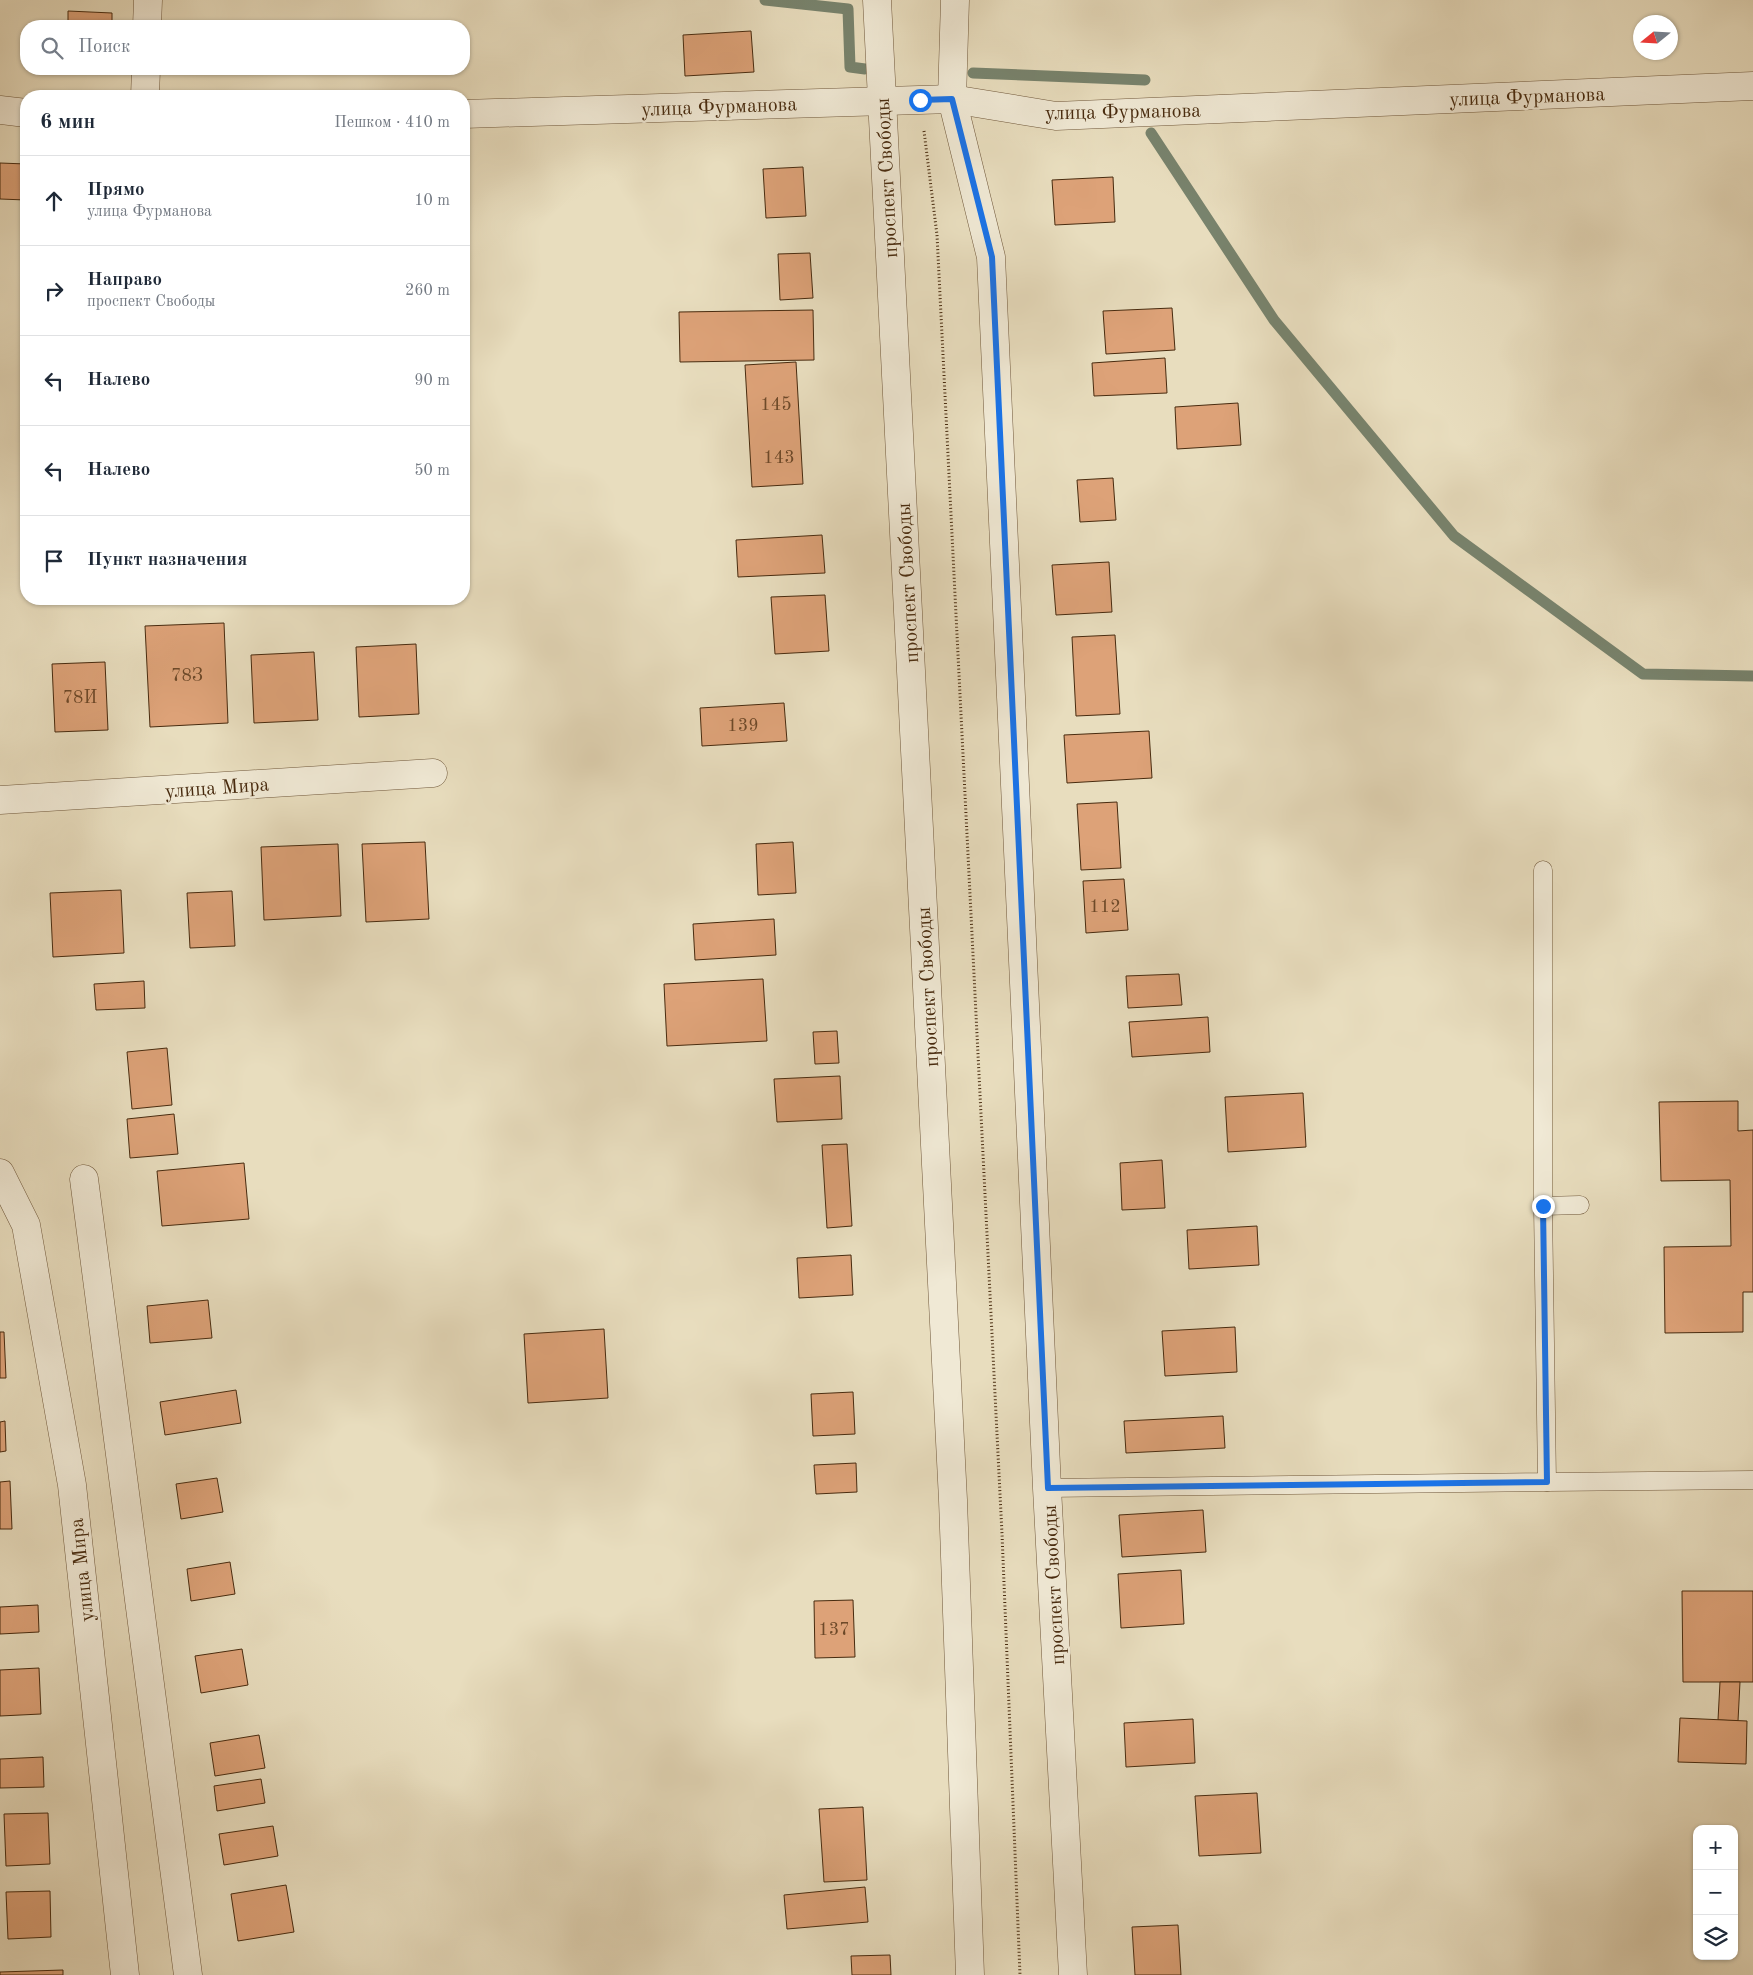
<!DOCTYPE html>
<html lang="ru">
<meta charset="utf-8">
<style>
:root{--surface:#fff;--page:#f2f2f3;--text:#1f2937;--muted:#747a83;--line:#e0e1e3}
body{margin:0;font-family:"Old Standard TT",serif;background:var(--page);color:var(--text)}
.controls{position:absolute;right:15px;bottom:15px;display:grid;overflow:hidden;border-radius:10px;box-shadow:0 1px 4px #0004}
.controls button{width:45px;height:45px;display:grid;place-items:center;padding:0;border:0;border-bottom:1px solid var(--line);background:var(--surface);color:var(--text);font:25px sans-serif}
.compass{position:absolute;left:1633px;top:15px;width:45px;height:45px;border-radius:50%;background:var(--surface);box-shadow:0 1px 4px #0004;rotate:252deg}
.stop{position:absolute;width:15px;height:15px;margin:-11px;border:4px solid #1a73e8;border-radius:50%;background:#fff}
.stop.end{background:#1a73e8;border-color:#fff;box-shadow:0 1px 5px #0008}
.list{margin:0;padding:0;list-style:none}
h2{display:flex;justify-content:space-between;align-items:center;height:65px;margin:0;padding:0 20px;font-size:21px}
h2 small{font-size:16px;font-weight:400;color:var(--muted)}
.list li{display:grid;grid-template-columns:32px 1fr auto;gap:15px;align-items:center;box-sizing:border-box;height:90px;padding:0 20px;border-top:1px solid var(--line)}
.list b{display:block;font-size:19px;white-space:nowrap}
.list p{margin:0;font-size:16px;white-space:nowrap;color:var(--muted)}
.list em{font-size:16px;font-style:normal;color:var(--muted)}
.icon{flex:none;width:28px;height:28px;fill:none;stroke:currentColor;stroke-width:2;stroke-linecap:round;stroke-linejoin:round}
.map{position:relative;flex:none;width:1753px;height:1975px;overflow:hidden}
.search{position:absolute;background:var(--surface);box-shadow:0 1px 4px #0004;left:20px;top:20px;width:450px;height:55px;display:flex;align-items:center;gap:12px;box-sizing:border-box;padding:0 18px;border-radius:20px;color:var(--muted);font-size:19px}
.panel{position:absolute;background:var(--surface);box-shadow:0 1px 4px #0004;left:20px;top:90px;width:450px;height:515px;border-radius:20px}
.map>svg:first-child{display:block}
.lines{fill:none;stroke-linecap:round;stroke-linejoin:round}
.stream{stroke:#78836d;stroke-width:11}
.building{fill:#dda278;stroke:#482b0f}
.lane-casing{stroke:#70583b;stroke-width:19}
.street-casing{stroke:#70583b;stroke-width:29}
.path{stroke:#482b0f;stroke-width:3;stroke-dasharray:1 2.5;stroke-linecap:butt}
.lane{stroke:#f0e9d5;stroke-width:18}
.street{stroke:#f0e9d5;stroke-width:28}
.route{stroke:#1a73e8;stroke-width:6}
.labels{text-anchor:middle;stroke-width:5;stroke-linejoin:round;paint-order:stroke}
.number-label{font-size:18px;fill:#6d4929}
.street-label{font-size:20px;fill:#482b0f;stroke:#f0e9d5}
</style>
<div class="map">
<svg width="1753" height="1975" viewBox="0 0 1753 1975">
<rect width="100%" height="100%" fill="#e8ddbe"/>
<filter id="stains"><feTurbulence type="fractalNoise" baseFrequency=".004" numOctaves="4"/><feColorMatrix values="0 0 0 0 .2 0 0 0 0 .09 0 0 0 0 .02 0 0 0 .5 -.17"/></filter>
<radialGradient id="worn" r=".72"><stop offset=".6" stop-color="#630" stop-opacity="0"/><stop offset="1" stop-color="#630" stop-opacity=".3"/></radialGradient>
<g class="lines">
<!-- stream -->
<g class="stream">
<path d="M765,0L848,9L850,67L865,69"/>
<path d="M973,73L1145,80"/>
<path d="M1151,133L1274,320L1454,536L1643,674L1753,676"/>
</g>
</g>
<!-- building -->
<g class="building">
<path d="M68,11L112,13V26H68Z"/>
<path d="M751,31L754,72L685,76L683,35Z"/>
<rect x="214" y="69" width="50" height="3"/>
<path d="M0,163L26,164V200L0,199Z"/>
<path d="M803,167L806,216L766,218L763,169Z"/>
<path d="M1113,177L1115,222L1055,225L1052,180Z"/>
<path d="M810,253L813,298L780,300L778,254Z"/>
<path d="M1172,308L1175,350L1106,354L1103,311Z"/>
<path d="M813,310L814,360L680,362L679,312Z"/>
<path d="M1165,358L1167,393L1094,396L1092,363Z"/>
<path d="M796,362L803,484L752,487L745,365Z"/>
<path d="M1238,403L1241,445L1177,449L1175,407Z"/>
<path d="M1113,478L1116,520L1080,522L1077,480Z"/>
<path d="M822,535L825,573L738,577L736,540Z"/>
<path d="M1109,562L1112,612L1056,615L1052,565Z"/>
<path d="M825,595L829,651L775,654L771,597Z"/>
<path d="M224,623L228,723L150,727L145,626Z"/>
<path d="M1115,635L1120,714L1076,716L1072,637Z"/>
<path d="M416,644L419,714L359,717L356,647Z"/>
<path d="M314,652L318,720L254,723L251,655Z"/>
<path d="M105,662L108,730L55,732L52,664Z"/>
<path d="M784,703L787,741L702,746L700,708Z"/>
<path d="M1149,731L1152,778L1067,783L1064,735Z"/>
<path d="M1117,802L1121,868L1081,870L1077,804Z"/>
<path d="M425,842L429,919L366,922L362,844Z"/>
<path d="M793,842L796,893L758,895L756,844Z"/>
<path d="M338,844L341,916L264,920L261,847Z"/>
<path d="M1124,879L1128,930L1086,933L1083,881Z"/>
<path d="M121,890L124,953L53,957L50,893Z"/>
<path d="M232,891L235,946L190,948L187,893Z"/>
<path d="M774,919L776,955L695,960L693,924Z"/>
<path d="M1179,974L1182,1005L1128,1008L1126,976Z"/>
<path d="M763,979L767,1041L667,1046L664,984Z"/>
<path d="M144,981L145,1008L96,1010L94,984Z"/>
<path d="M1208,1017L1210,1052L1132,1057L1129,1022Z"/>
<path d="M837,1031L839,1063L815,1064L813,1032Z"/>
<path d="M167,1048L172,1105L132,1109L127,1052Z"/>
<path d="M840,1076L842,1119L777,1122L774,1079Z"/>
<path d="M1303,1093L1306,1147L1228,1152L1225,1097Z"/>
<path d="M1738,1101V1131L1753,1130V1292H1743V1332L1665,1333L1664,1247L1731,1246L1730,1180L1661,1181L1659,1102Z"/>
<path d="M174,1114L178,1154L130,1158L127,1119Z"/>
<path d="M847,1144L852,1226L827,1228L822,1145Z"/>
<path d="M1162,1160L1165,1208L1122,1210L1120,1163Z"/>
<path d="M244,1163L249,1219L162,1226L157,1171Z"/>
<path d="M1257,1226L1259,1265L1189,1269L1187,1230Z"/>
<path d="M851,1255L853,1295L799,1298L797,1258Z"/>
<path d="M208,1300L212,1338L150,1343L147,1306Z"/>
<path d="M1235,1327L1237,1372L1165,1376L1162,1331Z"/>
<path d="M604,1329L608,1398L528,1403L524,1334Z"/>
<path d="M0,1332H4L6,1378H0Z"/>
<path d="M236,1390L241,1423L165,1435L160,1402Z"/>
<path d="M853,1392L855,1434L813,1436L811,1394Z"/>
<path d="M1223,1416L1225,1448L1126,1453L1124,1421Z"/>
<path d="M5,1421L6,1451L0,1452V1422Z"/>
<path d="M856,1463L857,1492L816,1494L814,1465Z"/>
<path d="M217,1478L223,1512L181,1519L176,1484Z"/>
<path d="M10,1481L12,1529H0V1482Z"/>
<path d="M1203,1510L1206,1552L1122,1557L1119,1515Z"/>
<path d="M230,1562L235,1594L191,1601L187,1569Z"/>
<path d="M1181,1570L1184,1624L1121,1628L1118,1574Z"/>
<path d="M1682,1591H1753V1682H1683Z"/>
<path d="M853,1600L855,1657L815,1658L814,1601Z"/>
<path d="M38,1605L39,1632L0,1634V1607Z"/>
<path d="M242,1649L248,1685L201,1693L195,1656Z"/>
<path d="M39,1668L41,1714L0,1716V1670Z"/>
<path d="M1720,1682H1740L1738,1721L1718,1720Z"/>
<path d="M1680,1718L1747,1721L1746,1764L1678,1762Z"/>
<path d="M1193,1719L1195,1763L1126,1767L1124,1723Z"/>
<path d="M259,1735L265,1768L215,1776L210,1743Z"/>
<path d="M43,1757L44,1787L0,1788V1759Z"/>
<path d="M261,1779L265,1803L217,1811L214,1786Z"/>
<path d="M1257,1793L1261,1853L1199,1856L1195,1796Z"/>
<path d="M863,1807L867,1880L824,1882L819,1809Z"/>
<path d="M48,1813L50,1864L6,1866L4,1814Z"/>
<path d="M273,1826L278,1856L224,1865L219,1834Z"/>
<path d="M286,1885L294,1932L238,1941L231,1894Z"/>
<path d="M865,1887L868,1922L787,1929L784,1895Z"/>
<path d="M50,1891L51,1937L8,1939L6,1892Z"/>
<path d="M1178,1925L1181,1975H1135L1132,1927Z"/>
<path d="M890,1955L891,1975H852L851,1956Z"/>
<path d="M63,1970V1975H0V1972Z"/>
</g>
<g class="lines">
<!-- lane casing -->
<g class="lane-casing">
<g id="lane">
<path d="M1543,1206L1580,1205"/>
<path d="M1547,1482L1753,1480"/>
<path d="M1047,1488L1547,1482L1543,1206V870"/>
</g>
</g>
<!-- street casing -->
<g class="street-casing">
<g id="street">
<path d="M877,0L953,1500L970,1975"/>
<path d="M955,0L952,99L991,257L1047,1488L1073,1975"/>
<path d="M147,26L148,0"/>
<path d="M145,96L146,69"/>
<path d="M0,110L26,113"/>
<path d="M464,114L952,99L1056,116L1753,86"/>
<path d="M0,800L433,773"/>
<path d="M0,1173L26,1225L72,1485L125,1975"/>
<path d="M84,1179L188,1975"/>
</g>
</g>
<!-- path -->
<path class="path" d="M924,131L937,235L1002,1534L1020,1975"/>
<!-- lane -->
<use href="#lane" class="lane"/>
<!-- street -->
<use href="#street" class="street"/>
</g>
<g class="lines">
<!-- route -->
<path class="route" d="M920,100L952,99L992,257L1048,1488L1547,1482L1543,1206"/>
</g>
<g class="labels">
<!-- number labels -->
<g class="number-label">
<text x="776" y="410">145</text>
<text x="779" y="463">143</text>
<text x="187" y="681">78З</text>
<text x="80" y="703">78И</text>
<text x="743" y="731">139</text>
<text x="1105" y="912">112</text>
<text x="834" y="1635">137</text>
</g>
<!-- street labels -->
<g class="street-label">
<text transform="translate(1527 96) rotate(-2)" y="7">улица Фурманова</text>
<text transform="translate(719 106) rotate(-2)" y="7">улица Фурманова</text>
<text transform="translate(1123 111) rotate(-1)" y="7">улица Фурманова</text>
<text transform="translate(886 178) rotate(-93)" y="7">проспект Свободы</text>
<text transform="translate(907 583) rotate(-93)" y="7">проспект Свободы</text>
<text transform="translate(217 787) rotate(-4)" y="7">улица Мира</text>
<text transform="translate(927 987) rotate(-93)" y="7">проспект Свободы</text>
<text transform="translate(81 1570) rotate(-96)" y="7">улица Мира</text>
<text transform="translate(1053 1585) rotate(-93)" y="7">проспект Свободы</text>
</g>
</g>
<rect width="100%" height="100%" filter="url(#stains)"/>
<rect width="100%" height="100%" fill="url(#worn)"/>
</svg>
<div class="controls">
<button>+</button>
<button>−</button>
<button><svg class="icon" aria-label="layers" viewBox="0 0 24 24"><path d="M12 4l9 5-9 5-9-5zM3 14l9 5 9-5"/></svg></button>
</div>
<svg class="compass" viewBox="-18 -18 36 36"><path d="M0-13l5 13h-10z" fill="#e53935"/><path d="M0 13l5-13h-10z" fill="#747a83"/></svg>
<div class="stop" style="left:920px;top:100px"></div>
<div class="stop end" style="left:1543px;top:1206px"></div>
<div class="search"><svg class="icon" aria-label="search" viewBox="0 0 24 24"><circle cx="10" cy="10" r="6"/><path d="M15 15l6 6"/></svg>Поиск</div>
<section class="panel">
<h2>6 мин<small>Пешком · 410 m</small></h2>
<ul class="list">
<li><svg class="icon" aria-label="ahead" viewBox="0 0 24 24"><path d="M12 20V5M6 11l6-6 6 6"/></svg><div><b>Прямо</b><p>улица Фурманова</p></div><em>10 m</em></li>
<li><svg class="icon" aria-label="right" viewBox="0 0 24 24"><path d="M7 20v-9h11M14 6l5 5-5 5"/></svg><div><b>Направо</b><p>проспект Свободы</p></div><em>260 m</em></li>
<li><svg class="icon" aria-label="left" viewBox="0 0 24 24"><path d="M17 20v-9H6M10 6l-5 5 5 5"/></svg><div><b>Налево</b></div><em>90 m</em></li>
<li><svg class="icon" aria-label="left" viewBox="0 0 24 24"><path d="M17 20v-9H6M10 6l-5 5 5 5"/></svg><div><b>Налево</b></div><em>50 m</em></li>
<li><svg class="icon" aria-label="arrive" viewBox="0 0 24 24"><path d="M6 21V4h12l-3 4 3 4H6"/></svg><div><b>Пункт назначения</b></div></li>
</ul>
</section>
</div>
